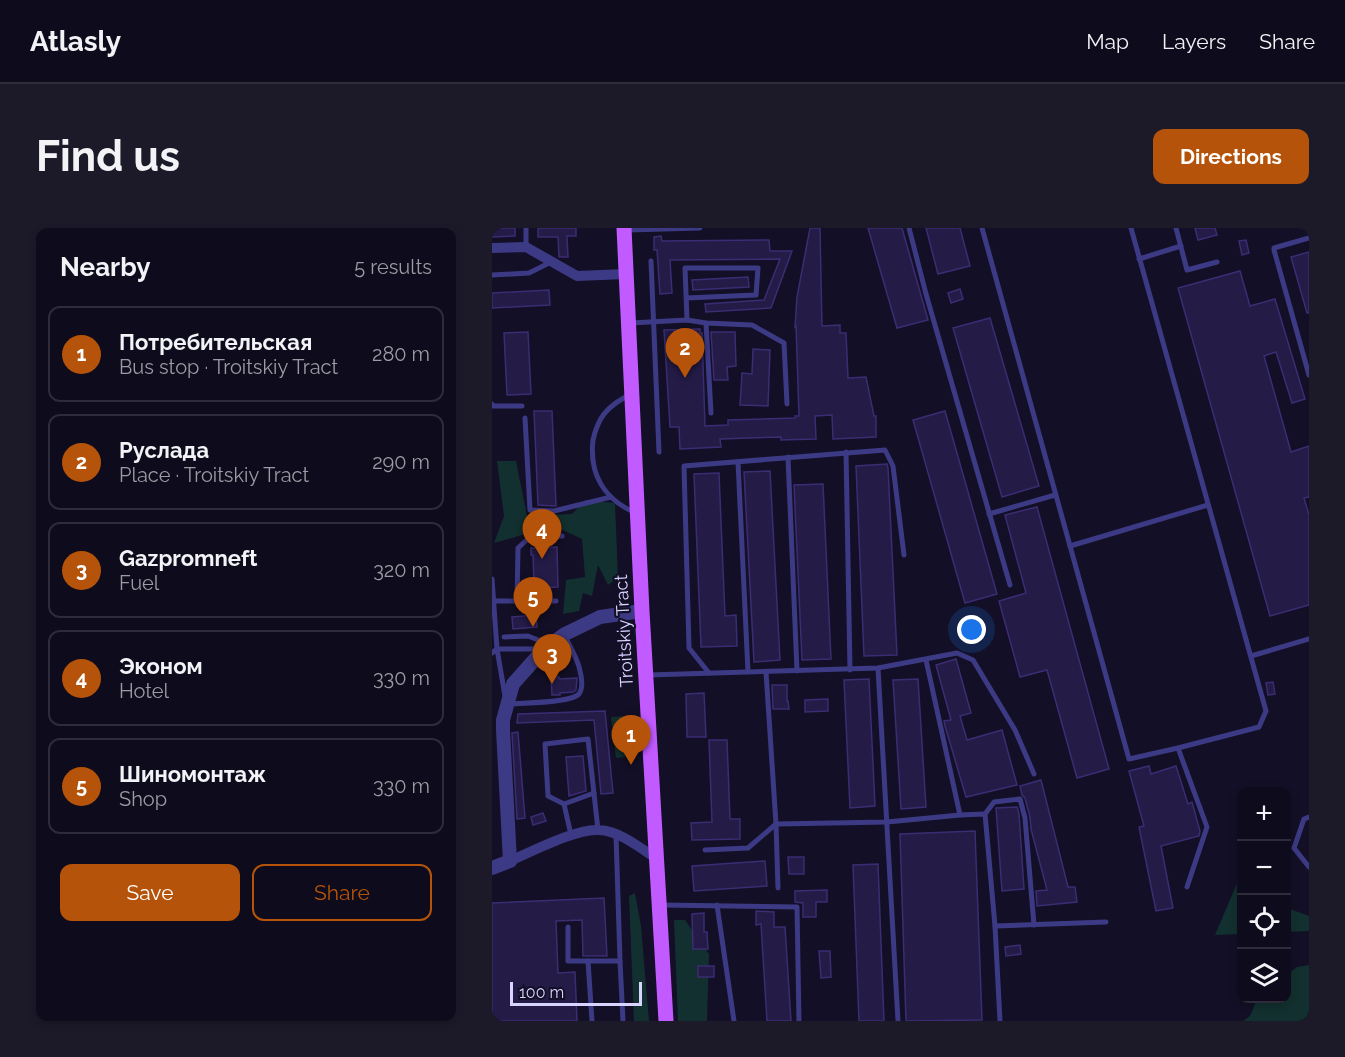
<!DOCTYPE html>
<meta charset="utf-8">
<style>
:root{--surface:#0e0b1c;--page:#1c1929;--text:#f1f3f6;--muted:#9b9ba3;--line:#2e2b3b;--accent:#b45309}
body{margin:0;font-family:Raleway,sans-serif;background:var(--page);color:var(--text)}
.controls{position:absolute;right:18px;bottom:18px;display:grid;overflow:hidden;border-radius:12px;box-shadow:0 3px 9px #0003}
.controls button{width:54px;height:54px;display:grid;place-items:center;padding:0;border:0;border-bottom:2px solid var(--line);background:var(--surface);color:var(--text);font:30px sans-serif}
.scale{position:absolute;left:18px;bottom:15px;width:132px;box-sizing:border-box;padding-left:6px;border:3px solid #d9d4ff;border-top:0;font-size:16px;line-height:21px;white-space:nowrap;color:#d9d4ff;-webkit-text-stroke:4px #130f26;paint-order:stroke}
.you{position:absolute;left:480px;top:402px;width:21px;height:21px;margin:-15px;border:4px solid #fff;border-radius:50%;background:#1a73e8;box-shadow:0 0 0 9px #1a73e833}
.badge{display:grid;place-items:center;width:39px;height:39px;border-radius:50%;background:var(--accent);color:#fff;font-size:20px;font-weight:700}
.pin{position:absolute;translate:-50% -50px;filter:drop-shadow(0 2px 3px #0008)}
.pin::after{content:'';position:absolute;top:32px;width:21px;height:18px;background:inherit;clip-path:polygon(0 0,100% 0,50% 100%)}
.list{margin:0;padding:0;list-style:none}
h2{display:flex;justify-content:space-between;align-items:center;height:78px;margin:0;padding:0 24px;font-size:26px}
h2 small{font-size:20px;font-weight:400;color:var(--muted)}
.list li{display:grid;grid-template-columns:39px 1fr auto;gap:18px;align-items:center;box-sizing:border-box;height:96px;margin:0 12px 12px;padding:0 12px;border:2px solid var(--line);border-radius:12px}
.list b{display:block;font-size:22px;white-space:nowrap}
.list p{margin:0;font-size:20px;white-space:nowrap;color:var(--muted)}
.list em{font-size:20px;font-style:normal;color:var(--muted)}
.actions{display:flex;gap:12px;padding:18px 24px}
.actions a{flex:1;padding:14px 0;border:2px solid var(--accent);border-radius:12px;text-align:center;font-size:21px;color:var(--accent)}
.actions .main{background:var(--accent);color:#fff}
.icon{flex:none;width:33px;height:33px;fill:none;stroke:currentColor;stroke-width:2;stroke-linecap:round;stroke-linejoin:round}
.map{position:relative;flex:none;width:817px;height:793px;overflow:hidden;border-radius:12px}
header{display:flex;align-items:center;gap:36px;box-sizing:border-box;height:84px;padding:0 30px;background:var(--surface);border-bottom:2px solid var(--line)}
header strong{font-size:28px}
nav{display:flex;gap:33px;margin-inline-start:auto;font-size:21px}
.intro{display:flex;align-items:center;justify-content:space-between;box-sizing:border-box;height:144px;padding:0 36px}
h1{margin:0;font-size:42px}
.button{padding:15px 27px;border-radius:12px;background:var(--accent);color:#fff;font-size:21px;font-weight:700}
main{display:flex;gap:36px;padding:0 36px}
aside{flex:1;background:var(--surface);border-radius:12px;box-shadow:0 3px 9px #0003}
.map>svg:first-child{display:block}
.green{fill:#12302f}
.building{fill:#241b47;stroke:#3b2d73;stroke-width:1.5}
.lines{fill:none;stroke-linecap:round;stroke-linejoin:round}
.service{stroke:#3d3a85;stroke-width:5}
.minor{stroke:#3d3a85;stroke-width:10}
.tertiary{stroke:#3d3a85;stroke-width:14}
.primary{stroke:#c25bff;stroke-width:15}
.labels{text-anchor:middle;stroke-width:4.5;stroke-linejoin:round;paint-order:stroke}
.street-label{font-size:18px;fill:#d9d4ff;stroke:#130f26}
</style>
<header>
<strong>Atlasly</strong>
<nav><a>Map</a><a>Layers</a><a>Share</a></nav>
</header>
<div class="intro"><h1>Find us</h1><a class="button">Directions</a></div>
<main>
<aside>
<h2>Nearby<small>5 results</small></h2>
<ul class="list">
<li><span class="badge">1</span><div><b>Потребительская</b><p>Bus stop · Troitskiy Tract</p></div><em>280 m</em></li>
<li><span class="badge">2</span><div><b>Руслада</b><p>Place · Troitskiy Tract</p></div><em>290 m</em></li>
<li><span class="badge">3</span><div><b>Gazpromneft</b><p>Fuel</p></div><em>320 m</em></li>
<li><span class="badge">4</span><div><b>Эконом</b><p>Hotel</p></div><em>330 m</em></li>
<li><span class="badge">5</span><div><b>Шиномонтаж</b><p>Shop</p></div><em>330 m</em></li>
</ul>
<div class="actions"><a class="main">Save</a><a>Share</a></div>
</aside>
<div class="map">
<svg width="817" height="793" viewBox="0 0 817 793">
<rect width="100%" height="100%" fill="#130f26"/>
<!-- green -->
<g class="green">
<path d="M5,233H24L35,288L80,286L93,272L123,275L126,350L116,357L106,337L100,368L91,365L87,383L71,386L74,352L93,349L90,311L62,298L2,315L12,288Z"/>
<path d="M132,488L133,529L124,530L119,489Z"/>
<path d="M749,646V706L723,707Z"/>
<path d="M143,665L149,698L157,793H142L137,668Z"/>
<path d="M795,674L798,681L817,688V703L795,704Z"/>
<path d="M182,692H193L217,726L215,793H186Z"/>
<path d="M817,737V793H751L758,788L765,771L794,770L795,747L805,739Z"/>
</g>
<!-- building -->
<g class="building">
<path d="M0,0H23V8L0,9Z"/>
<path d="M46,0H84V8H75L76,29H67L66,9H46Z"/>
<path d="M318,0H328L330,98L348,97V105H354L356,150L374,149L382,188H384V209L341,211L340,187L323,188L324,211L289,212V209L228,211L229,219L188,221L187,199H178L172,102L208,101V105H210L213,198L236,197V192L303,190V188H307L304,98L303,99L305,69Z"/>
<path d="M376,0H410L436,92L405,100Z"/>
<path d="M434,0H468L478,38L446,46Z"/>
<path d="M703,0H723L725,7L706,12Z"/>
<path d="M169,8L170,13L277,12L278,23H300L279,80L214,84L213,76L272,72L288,31L178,32L180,65L168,66L165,22H162V9Z"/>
<path d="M754,12L757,25L750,27L747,13Z"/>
<path d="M817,24V85H815L799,29Z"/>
<path d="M748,43L758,78L783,71L813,171L800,175L784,124L772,128L799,224L817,218V269L812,270L817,287V377L778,388L686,60Z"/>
<path d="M256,49L257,59L201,62L200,52Z"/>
<path d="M468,61L471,71L459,75L456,65Z"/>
<path d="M57,62L58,77L0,80V65Z"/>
<path d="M498,90L547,258L510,269L461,100Z"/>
<path d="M36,104L39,166L15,167L12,105Z"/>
<path d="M219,104H243L244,138L235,139L236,152H222Z"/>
<path d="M261,121L278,122L276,178L248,177L250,145L260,146Z"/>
<path d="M42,183H60L64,278H62L46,277Z"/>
<path d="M453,183L505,366L473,375L421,192Z"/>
<path d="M395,236L396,240L405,427L372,428L364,238Z"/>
<path d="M278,243L288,432L262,434L252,244Z"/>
<path d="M227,245L233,388L244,387L245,418L209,419L202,246Z"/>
<path d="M331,256L339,431L310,432L302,257Z"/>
<path d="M545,279L617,541L585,550L555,442L528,449L507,373L534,365L513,287Z"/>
<path d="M65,319L66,359L40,360V354H42L41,327H39V320Z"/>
<path d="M44,387L45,399L21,401L20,389Z"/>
<path d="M464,431L479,485L468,488L475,512L510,502L525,557L474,569L453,498L452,493L459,492L444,437Z"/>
<path d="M59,449H67V451L85,450L84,462L81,464L68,465V467H60Z"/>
<path d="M377,451L383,578L358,580L352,452Z"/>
<path d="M426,451L434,579L409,581L401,452Z"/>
<path d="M781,454L783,466L776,467L774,455Z"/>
<path d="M280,457H295V473H296L297,481H281Z"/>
<path d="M212,465L214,509H195L194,466Z"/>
<path d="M336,471V483L313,484V472Z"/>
<path d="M113,483L121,565L109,566L102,492L25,495L26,486Z"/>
<path d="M26,504L33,590L25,591L20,505Z"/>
<path d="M217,512H235L238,591H248V611L200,612L199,595L220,594Z"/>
<path d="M91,528L94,563L77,568L74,529Z"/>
<path d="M657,538L659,546L684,538L696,576L700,574L708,603L707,608L669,618L681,680L664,683L647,599L652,598L637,543Z"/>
<path d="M549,552L576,659H583L585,674L545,678L544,663L555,662L539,601L538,589L533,570L530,567L528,558Z"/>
<path d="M525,579L527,586L532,661L510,663L504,580Z"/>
<path d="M51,585L54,593L41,597L39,589Z"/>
<path d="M483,603L490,792L414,793L408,606Z"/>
<path d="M296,629H312V646H297Z"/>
<path d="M273,633L275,658L202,663L200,638Z"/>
<path d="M386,636L392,793H367L361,637Z"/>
<path d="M335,662V674H324V689H311V675L303,674V663Z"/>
<path d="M112,670L115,728H91L90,692L64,693L66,745L83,744L85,793H0V675Z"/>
<path d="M264,683L282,684V699H293L299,793H275L269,696L264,697Z"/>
<path d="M212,685V704H215L216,721H201L200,686Z"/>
<path d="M528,717L529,726L514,728L513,719Z"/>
<path d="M327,723H338L339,749L329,750Z"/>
<rect x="206" y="738" width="16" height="11"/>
</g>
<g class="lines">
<!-- service -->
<g class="service">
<path d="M34,0V19"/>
<path d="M417,0L434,66L518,357"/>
<path d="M490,0L637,531L686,520L767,499L774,483L639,0"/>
<path d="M684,0L695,42L725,34"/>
<path d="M135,2L208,0"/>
<path d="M817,10L782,20V22L817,147"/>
<path d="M647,31L689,18"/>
<path d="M159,33L167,224"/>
<path d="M0,47L37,45L59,34"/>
<path d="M194,70L264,67L266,40H193L195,92"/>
<path d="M138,95L195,92L214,95L260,97L292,115L295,176"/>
<path d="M214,95L219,185"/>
<path d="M139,166C128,172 119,177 112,186C106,194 103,203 101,212C97,246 112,271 142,284"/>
<path d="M0,176L1,178H30"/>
<path d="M33,190L38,282L62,283L119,269"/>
<path d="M354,224L358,442"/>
<path d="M296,229L305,443"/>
<path d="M246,234L256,444"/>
<path d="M497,286L563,267"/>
<path d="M578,318L716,277"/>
<path d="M0,351L5,421H48"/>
<path d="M2,373H64"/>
<path d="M25,373L26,320L38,309L70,308"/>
<path d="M12,409L36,408L56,416"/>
<path d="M0,425L5,421L13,468"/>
<path d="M759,428L817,411"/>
<path d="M434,432L468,587"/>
<path d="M386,440L406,793"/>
<path d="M274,444L284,596L286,660"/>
<path d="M217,445L197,420L192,238L393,222L401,238L412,327"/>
<path d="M156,447L386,440L465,425L481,432L523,502L542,546"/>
<path d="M16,476C29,475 79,475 87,466C91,461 90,450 88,443C86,431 78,419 73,408"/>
<path d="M686,520L715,599L695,659"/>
<path d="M72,576L102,565"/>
<path d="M493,586L502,574L528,571L533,590L542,697"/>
<path d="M817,589L812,591L802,620L817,639"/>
<path d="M79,607L72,576L56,568L53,516L96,511L106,602"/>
<path d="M213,622L256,620L284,596L395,594L468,587L493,586L503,698L508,793"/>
<path d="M169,677L305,679L307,793"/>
<path d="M225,677L242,793"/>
<path d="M503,698L614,694"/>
<path d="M76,699V733H96"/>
<path d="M128,733L131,793"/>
<path d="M100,793L96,733H128L124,607"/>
</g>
<!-- minor -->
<g class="minor">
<path d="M0,20L34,19L85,48L134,46"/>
<path d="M18,633C39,624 85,600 107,602C128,603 148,620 165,631"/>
</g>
<!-- tertiary -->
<path class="tertiary" d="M0,640L18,633L11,502V492L21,456L52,421L73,406L108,389L150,383"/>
<!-- primary -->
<path class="primary" d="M132,0L150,383L174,793"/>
</g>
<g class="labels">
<!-- street labels -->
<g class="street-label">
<text transform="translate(132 403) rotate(-93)" y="6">Troitskiy Tract</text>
</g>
</g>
</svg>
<div class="controls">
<button>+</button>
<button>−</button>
<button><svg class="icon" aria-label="locate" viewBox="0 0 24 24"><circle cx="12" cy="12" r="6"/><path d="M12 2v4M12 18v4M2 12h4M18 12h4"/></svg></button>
<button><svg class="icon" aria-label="layers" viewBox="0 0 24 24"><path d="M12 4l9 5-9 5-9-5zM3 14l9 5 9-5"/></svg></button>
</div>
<div class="scale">100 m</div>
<div class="you"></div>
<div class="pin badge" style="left:139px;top:537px">1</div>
<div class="pin badge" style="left:193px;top:150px">2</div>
<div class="pin badge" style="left:60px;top:456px">3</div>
<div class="pin badge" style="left:50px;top:331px">4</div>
<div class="pin badge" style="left:41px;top:399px">5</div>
</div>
</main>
